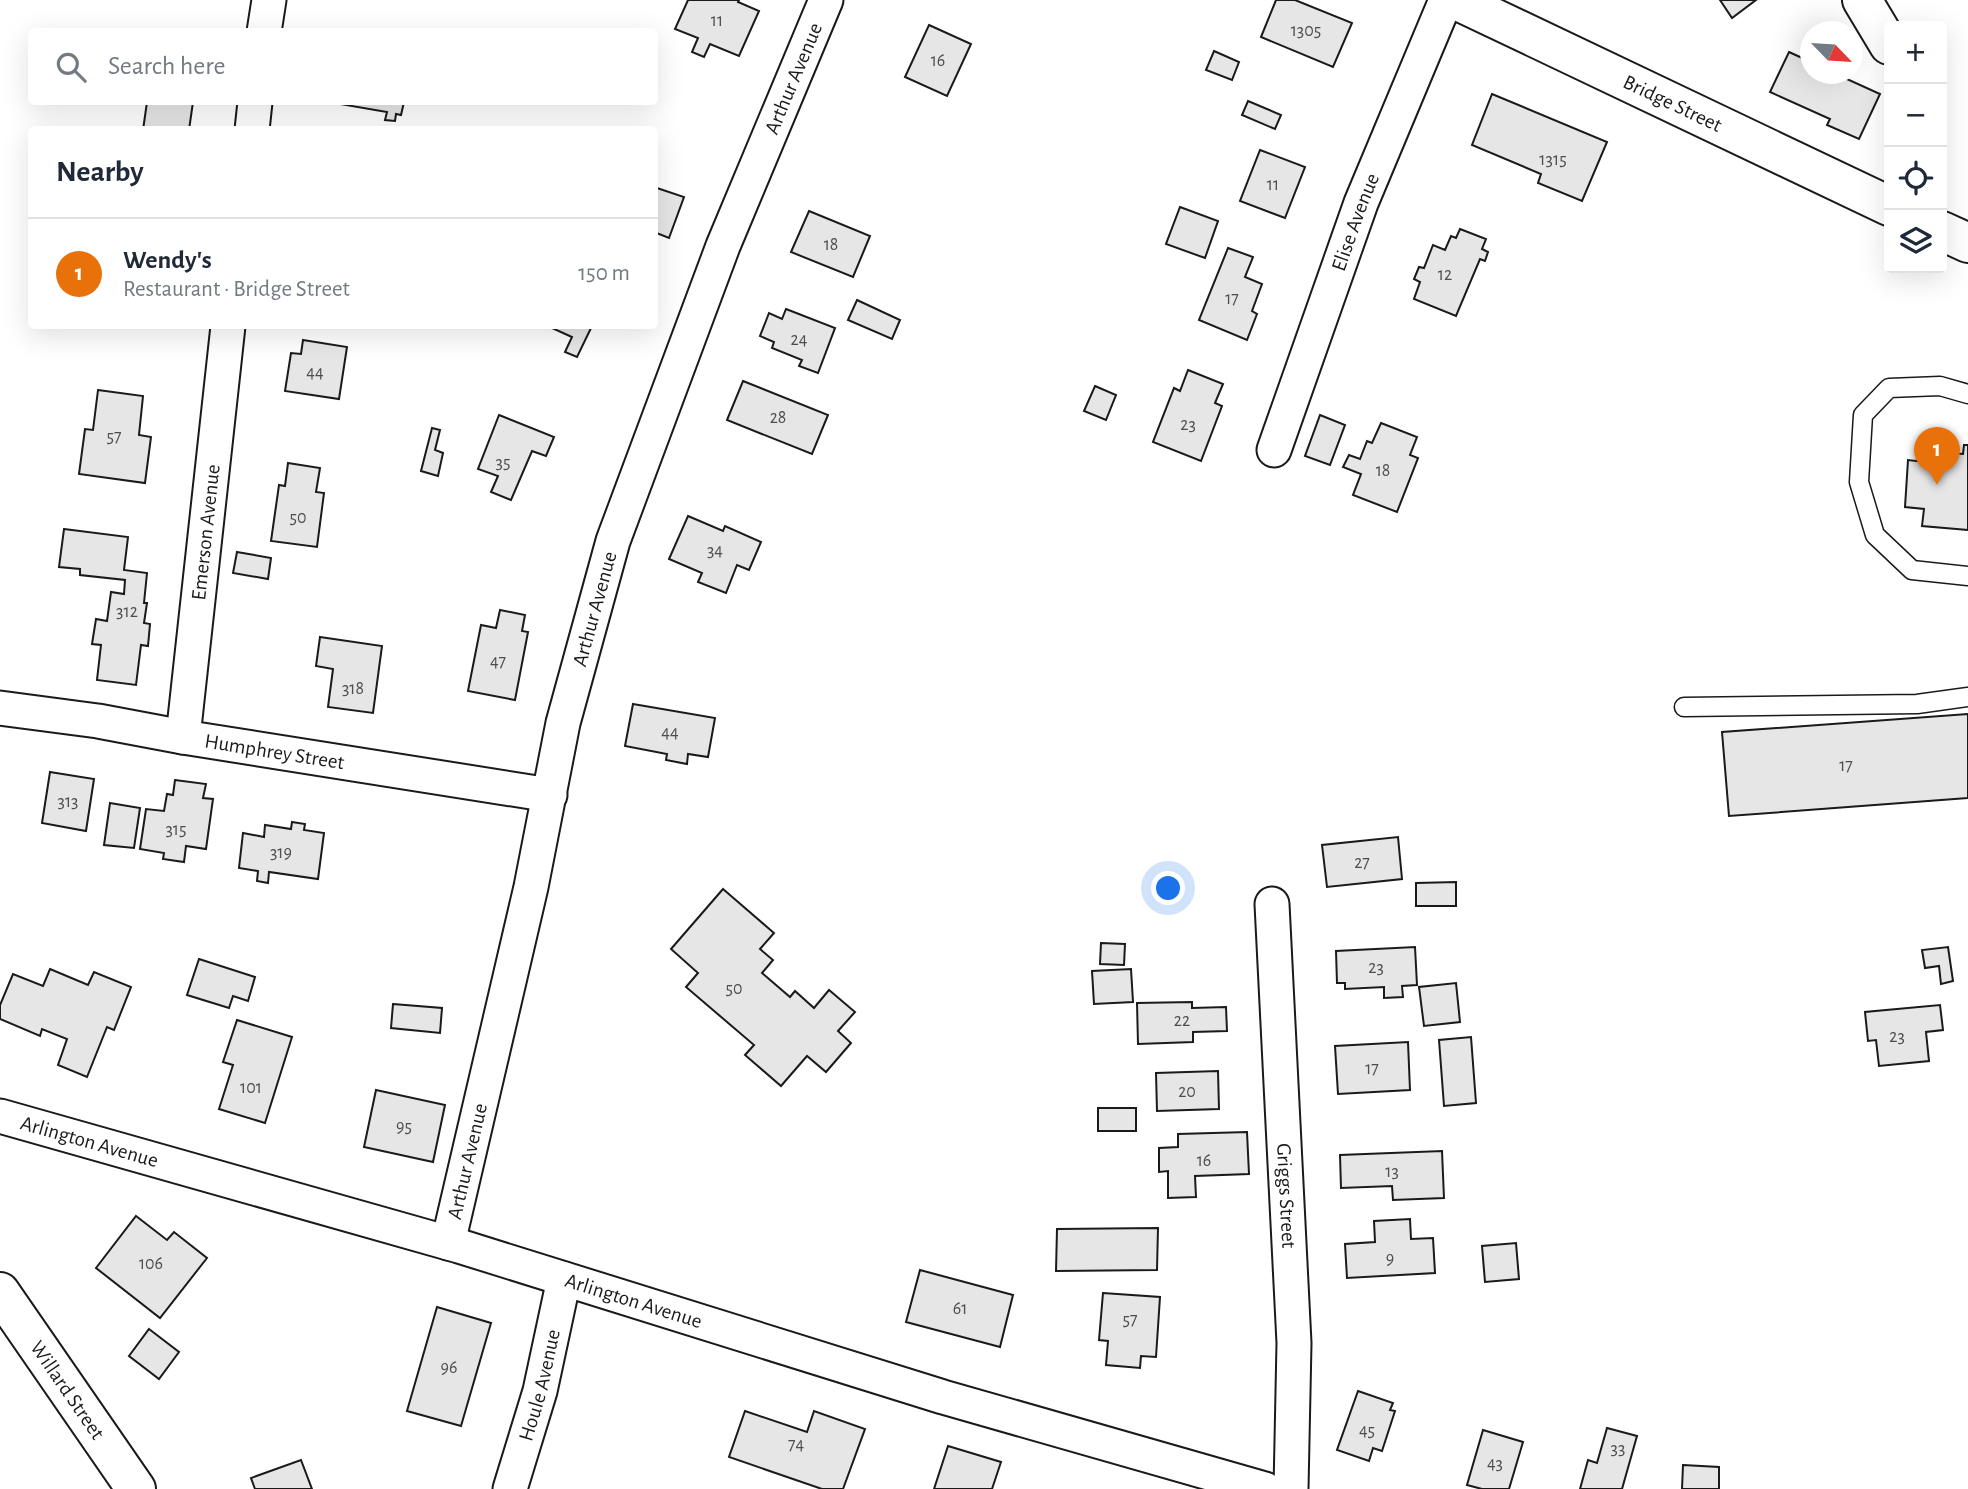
<!DOCTYPE html>
<meta charset="utf-8">
<style>
:root{--surface:#fff;--page:#f6f6f7;--text:#1f2937;--muted:#747a83;--line:#e0e1e3;--accent:#c62828}
body{margin:0;font-family:"Alegreya Sans",sans-serif;background:var(--page);color:var(--text)}
.controls{position:absolute;right:21px;top:21px;display:grid;overflow:hidden;border-radius:7px;box-shadow:0 7px 28px #0002}
.controls button{width:63px;height:63px;display:grid;place-items:center;padding:0;border:0;border-bottom:2px solid var(--line);background:var(--surface);color:var(--text);font:35px sans-serif}
.compass{position:absolute;left:1800px;top:21px;width:63px;height:63px;border-radius:50%;background:var(--surface);box-shadow:0 7px 28px #0002;rotate:115deg}
.you{position:absolute;left:1169px;top:889px;width:24px;height:24px;margin:-18px;border:5px solid #fff;border-radius:50%;background:#1a73e8;box-shadow:0 0 0 10px #1a73e833}
.badge{display:grid;place-items:center;width:46px;height:46px;border-radius:50%;background:var(--accent);color:#fff;font-size:23px;font-weight:700}
.pin{position:absolute;translate:-50% -58px;filter:drop-shadow(0 2px 4px #0008)}
.pin::after{content:'';position:absolute;top:37px;width:24px;height:21px;background:inherit;clip-path:polygon(0 0,100% 0,50% 100%)}
.list{margin:0;padding:0;list-style:none}
h2{display:flex;justify-content:space-between;align-items:center;height:91px;margin:0;padding:0 28px;font-size:30px}
h2 small{font-size:23px;font-weight:400;color:var(--muted)}
.list li{display:grid;grid-template-columns:46px 1fr auto;gap:21px;align-items:center;box-sizing:border-box;height:112px;padding:0 28px;border-top:2px solid var(--line)}
.list b{display:block;font-size:26px;white-space:nowrap}
.list p{margin:0;font-size:23px;white-space:nowrap;color:var(--muted)}
.list em{font-size:23px;font-style:normal;color:var(--muted)}
.icon{flex:none;width:38px;height:38px;fill:none;stroke:currentColor;stroke-width:2;stroke-linecap:round;stroke-linejoin:round}
.map{position:relative;flex:none;width:1968px;height:1489px;overflow:hidden}
.search{position:absolute;background:var(--surface);box-shadow:0 7px 28px #0002;left:28px;top:28px;width:630px;height:77px;display:flex;align-items:center;gap:18px;box-sizing:border-box;padding:0 24px;border-radius:7px;color:var(--muted);font-size:26px}
.panel{position:absolute;background:var(--surface);box-shadow:0 7px 28px #0002;left:28px;top:126px;width:630px;height:203px;border-radius:7px}
.map>svg:first-child{display:block}
.building{fill:#e6e6e6;stroke:#1a1a1a;stroke-width:2}
.lines{fill:none;stroke-linecap:round;stroke-linejoin:round}
.service-casing{stroke:#1a1a1a;stroke-width:21}
.minor-casing{stroke:#1a1a1a;stroke-width:37}
.tertiary-casing{stroke:#1a1a1a;stroke-width:42}
.secondary-casing{stroke:#1a1a1a;stroke-width:42}
.primary-casing{stroke:#1a1a1a;stroke-width:42}
.service{stroke:#fff;stroke-width:18}
.minor{stroke:#fff;stroke-width:33}
.tertiary{stroke:#fff;stroke-width:38}
.secondary{stroke:#fff;stroke-width:38}
.primary{stroke:#fff;stroke-width:38}
.labels{text-anchor:middle;stroke-width:5;stroke-linejoin:round;paint-order:stroke}
.number-label{font-size:18px;fill:#4d4d4d}
.street-label{font-size:21px;fill:#1a1a1a;stroke:#fff}
</style>
<div class="map">
<svg width="1968" height="1489" viewBox="0 0 1968 1489">
<rect width="100%" height="100%" fill="#fff"/>
<!-- building -->
<g class="building">
<path d="M688,0H739L738,2L759,11L739,56L710,44L704,57L692,52L698,38L675,29Z"/>
<path d="M1276,0H1295L1352,23L1333,67L1261,37Z"/>
<path d="M1720,0H1756L1732,18Z"/>
<path d="M929,25L971,44L947,96L905,77Z"/>
<path d="M1214,51L1239,62L1232,80L1206,70Z"/>
<path d="M1789,52L1811,62V74H1836L1880,94L1859,139L1827,125L1830,119L1770,92Z"/>
<path d="M1492,94L1607,142L1582,201L1538,183L1541,174L1472,145Z"/>
<path d="M1248,101L1281,115L1275,129L1242,115Z"/>
<path d="M147,102H193L189,130H143Z"/>
<path d="M340,102H404L401,115L396,114L395,121L385,120L387,112L340,104Z"/>
<path d="M1260,150L1305,167L1285,218L1240,201Z"/>
<path d="M654,187L684,197L669,238L654,232Z"/>
<path d="M1180,207L1218,221L1205,258L1166,244Z"/>
<path d="M809,211L870,236L853,277L791,252Z"/>
<path d="M1460,229L1486,239L1482,249L1488,252L1485,261L1480,259L1456,316L1414,299L1420,282L1414,279L1419,267L1424,268L1433,245L1445,250L1451,236L1456,238Z"/>
<path d="M1228,248L1253,257L1245,277L1262,284L1252,311L1257,314L1247,340L1199,320Z"/>
<path d="M857,300L900,320L892,339L848,320Z"/>
<path d="M786,309L835,328L818,373L799,366L802,360L772,348L774,342L760,336L769,313L782,319Z"/>
<path d="M553,326H592L577,357L565,352L572,337L552,328Z"/>
<path d="M303,340L347,347L339,399L285,391L291,353L301,354Z"/>
<path d="M1188,370L1223,384L1215,403L1222,406L1201,461L1153,442L1174,388L1180,391Z"/>
<path d="M743,381L828,415L812,454L727,420Z"/>
<path d="M1095,386L1116,395L1106,420L1084,411Z"/>
<path d="M98,390L143,396L139,435L151,437L145,483L79,474L85,429L93,430Z"/>
<path d="M499,415L554,437L546,456L532,451L511,500L491,492L498,476L478,469Z"/>
<path d="M1320,415L1345,425L1330,465L1305,456Z"/>
<path d="M1381,423L1417,437L1410,455L1418,458L1397,512L1353,495L1361,474L1343,467L1349,455L1360,459L1367,441L1372,443Z"/>
<path d="M432,428L440,430L435,450L443,453L438,476L421,471Z"/>
<path d="M1964,445H1968V530L1922,526L1924,509L1905,507L1908,460L1925,462L1926,451L1963,454Z"/>
<path d="M288,463L320,468L316,492L324,493L317,547L271,541L279,485L285,486Z"/>
<path d="M688,516L723,531L725,526L761,542L749,570L737,565L726,593L698,582L702,573L669,559Z"/>
<path d="M64,529L128,537L124,570L147,573L144,603H147L144,623L150,624L148,646L141,645L136,685L97,680L101,645L92,644L96,619L107,621L111,592L124,594L125,580L80,575V569L59,567Z"/>
<path d="M237,552L271,558L268,579L233,573Z"/>
<path d="M500,610L525,615L522,631L528,632L515,700L468,691L481,625L496,628Z"/>
<path d="M320,637L382,646L373,713L328,707L333,669L316,666Z"/>
<path d="M633,704L715,718L708,757L688,754L687,764L666,760L667,754L625,746Z"/>
<path d="M1968,714V798L1729,816L1722,732Z"/>
<path d="M50,772L94,779L86,831L42,823Z"/>
<path d="M175,780L206,784L203,798L213,799L206,849L186,846L184,862L163,859L164,853L140,849L146,809L164,811L167,794L173,795Z"/>
<path d="M110,803L140,808L134,848L104,845Z"/>
<path d="M292,822L305,824L304,830L324,833L318,879L269,872L268,883L257,881L258,871L239,868L243,833L264,837L265,825L291,829Z"/>
<path d="M1398,837L1402,879L1327,887L1322,845Z"/>
<path d="M1456,882V906H1416V883Z"/>
<path d="M723,889L774,933L760,949L773,960L762,973L790,997L795,991L814,1008L829,990L855,1012L838,1031L851,1043L826,1072L807,1056L781,1086L745,1055L754,1045L686,987L698,973L671,949Z"/>
<path d="M1101,943L1125,944L1124,965L1100,964Z"/>
<path d="M1415,947L1417,985L1402,986L1403,997L1384,998V987L1345,989V983H1337L1336,951Z"/>
<path d="M1948,947L1953,981L1941,984L1939,966L1925,968L1922,950Z"/>
<path d="M199,959L255,977L248,1001L233,996L229,1008L187,995Z"/>
<path d="M50,969L88,985L94,972L131,987L114,1030L107,1027L87,1077L58,1065L67,1039L42,1029L40,1036L0,1019V1005L13,974L43,986Z"/>
<path d="M1131,969L1133,1002L1094,1004L1092,971Z"/>
<path d="M1456,983L1460,1022L1424,1026L1419,987Z"/>
<path d="M1192,1002V1008L1226,1007L1227,1031L1193,1032V1042L1138,1044L1137,1003Z"/>
<path d="M393,1004L442,1008L440,1033L391,1028Z"/>
<path d="M1940,1005L1943,1030L1926,1032L1929,1061L1879,1066L1876,1040L1868,1041L1865,1012Z"/>
<path d="M237,1020L292,1037L265,1123L219,1109L233,1065L223,1062Z"/>
<path d="M1471,1037L1476,1103L1444,1106L1439,1040Z"/>
<path d="M1408,1042L1410,1090L1338,1094L1335,1046Z"/>
<path d="M1218,1071L1219,1109L1157,1111L1156,1073Z"/>
<path d="M376,1090L445,1105L433,1162L364,1147Z"/>
<rect x="1098" y="1108" width="38" height="23"/>
<path d="M1247,1132L1249,1174L1195,1176L1196,1197L1168,1198V1171L1159,1172V1148L1178,1147V1134Z"/>
<path d="M1442,1151L1444,1198L1393,1200L1392,1186L1341,1188L1340,1155Z"/>
<path d="M136,1216L167,1240L174,1232L207,1258L160,1318L96,1268Z"/>
<path d="M1410,1219L1411,1239L1433,1238L1435,1273L1347,1278L1345,1244L1375,1242L1374,1221Z"/>
<path d="M1158,1228L1157,1270L1056,1271L1057,1229Z"/>
<path d="M1516,1243L1519,1279L1485,1282L1482,1246Z"/>
<path d="M920,1270L1013,1295L1000,1347L906,1322Z"/>
<path d="M1103,1293L1160,1297L1156,1357L1141,1356L1140,1368L1106,1365L1108,1341L1099,1340Z"/>
<path d="M437,1307L491,1323L461,1426L407,1411Z"/>
<path d="M149,1329L179,1352L159,1379L129,1356Z"/>
<path d="M1358,1391L1393,1403L1390,1410L1395,1411L1382,1451L1373,1448L1369,1461L1337,1450Z"/>
<path d="M745,1411L807,1432L814,1411L865,1429L843,1489H822L729,1457Z"/>
<path d="M1607,1428L1637,1436L1622,1489H1580L1588,1460L1597,1463Z"/>
<path d="M1483,1430L1523,1442L1509,1489H1482L1467,1485Z"/>
<path d="M948,1446L1001,1462L992,1489H934Z"/>
<path d="M301,1460L312,1489H255L251,1478Z"/>
<path d="M1683,1465L1719,1467V1489H1682Z"/>
</g>
<g class="lines">
<!-- service casing -->
<g class="service-casing">
<g id="service">
<path d="M1968,394L1940,386L1889,388L1863,415L1859,482L1875,535L1912,570L1968,576"/>
<path d="M1684,707L1917,704L1968,697"/>
</g>
</g>
<!-- minor casing -->
<g class="minor-casing">
<g id="minor">
<path d="M264,32L269,0"/>
<path d="M252,130L255,102"/>
<path id="s1" d="M1274,450L1361,203L1446,0"/>
<path id="s2" d="M0,708L98,721L183,737L550,795"/>
<path id="s3" d="M183,737L228,326"/>
<path id="s4" d="M1272,904L1294,1343L1291,1489"/>
<path id="s5" d="M0,1116L459,1246L943,1397L1265,1489"/>
<path id="s6" d="M448,1243L531,887L563,723L613,541L723,246L826,0"/>
<path id="s7" d="M510,1489L540,1391L564,1279"/>
</g>
</g>
<!-- tertiary casing -->
<g class="tertiary-casing">
<path id="tertiary" d="M1862,0L1889,45"/>
</g>
<!-- secondary casing -->
<g class="secondary-casing">
<g id="secondary">
<path id="s8" d="M0,1292L136,1489"/>
</g>
</g>
<!-- primary casing -->
<g class="primary-casing">
<g id="primary">
<path id="s9" d="M1456,0L1889,206"/>
<path d="M1942,231L1968,243"/>
</g>
</g>
<!-- service -->
<use href="#service" class="service"/>
<!-- minor -->
<use href="#minor" class="minor"/>
<!-- tertiary -->
<use href="#tertiary" class="tertiary"/>
<!-- secondary -->
<use href="#secondary" class="secondary"/>
<!-- primary -->
<use href="#primary" class="primary"/>
</g>
<g class="labels">
<!-- number labels -->
<g class="number-label">
<text x="717" y="26">11</text>
<text x="1306" y="36">1305</text>
<text x="938" y="66">16</text>
<text x="1553" y="165">1315</text>
<text x="1273" y="190">11</text>
<text x="831" y="250">18</text>
<text x="1445" y="280">12</text>
<text x="1232" y="304">17</text>
<text x="799" y="345">24</text>
<text x="315" y="378">44</text>
<text x="778" y="423">28</text>
<text x="1188" y="430">23</text>
<text x="114" y="442">57</text>
<text x="503" y="468">35</text>
<text x="1383" y="476">18</text>
<text x="298" y="523">50</text>
<text x="715" y="556">34</text>
<text x="127" y="617">312</text>
<text x="498" y="667">47</text>
<text x="353" y="694">318</text>
<text x="670" y="738">44</text>
<text x="1846" y="771">17</text>
<text x="68" y="807">313</text>
<text x="176" y="835">315</text>
<text x="281" y="858">319</text>
<text x="1362" y="868">27</text>
<text x="1376" y="973">23</text>
<text x="734" y="994">50</text>
<text x="1182" y="1026">22</text>
<text x="1897" y="1042">23</text>
<text x="1372" y="1074">17</text>
<text x="251" y="1093">101</text>
<text x="1187" y="1097">20</text>
<text x="404" y="1132">95</text>
<text x="1204" y="1166">16</text>
<text x="1392" y="1177">13</text>
<text x="1390" y="1264">9</text>
<text x="151" y="1269">106</text>
<text x="960" y="1314">61</text>
<text x="1130" y="1325">57</text>
<text x="449" y="1373">96</text>
<text x="1367" y="1436">45</text>
<text x="796" y="1450">74</text>
<text x="1618" y="1454">33</text>
<text x="1495" y="1469">43</text>
</g>
<!-- street labels -->
<g class="street-label">
<text dy="7" stroke="none"><textPath href="#s6" startOffset="1218">Arthur Avenue</textPath></text>
<text dy="7" stroke="none"><textPath href="#s9" startOffset="240">Bridge Street</textPath></text>
<text dy="7" stroke="none"><textPath href="#s1" startOffset="242">Elise Avenue</textPath></text>
<text dy="7" stroke="none"><textPath href="#s3" startOffset="206">Emerson Avenue</textPath></text>
<text dy="7" stroke="none"><textPath href="#s6" startOffset="651">Arthur Avenue</textPath></text>
<text dy="7" stroke="none"><textPath href="#s2" startOffset="278">Humphrey Street</textPath></text>
<text dy="7" stroke="none"><textPath href="#s5" startOffset="93">Arlington Avenue</textPath></text>
<text dy="7" stroke="none"><textPath href="#s6" startOffset="84">Arthur Avenue</textPath></text>
<text dy="7" stroke="none"><textPath href="#s4" startOffset="292">Griggs Street</textPath></text>
<text dy="7" stroke="none"><textPath href="#s5" startOffset="660">Arlington Avenue</textPath></text>
<text dy="7" stroke="none"><textPath href="#s7" startOffset="108">Houle Avenue</textPath></text>
<text dy="7" stroke="none"><textPath href="#s8" startOffset="119">Willard Street</textPath></text>
</g>
</g>
</svg>
<div class="controls">
<button>+</button>
<button>−</button>
<button><svg class="icon" aria-label="locate" viewBox="0 0 24 24"><circle cx="12" cy="12" r="6"/><path d="M12 2v4M12 18v4M2 12h4M18 12h4"/></svg></button>
<button><svg class="icon" aria-label="layers" viewBox="0 0 24 24"><path d="M12 4l9 5-9 5-9-5zM3 14l9 5 9-5"/></svg></button>
</div>
<svg class="compass" viewBox="-18 -18 36 36"><path d="M0-13l5 13h-10z" fill="#e53935"/><path d="M0 13l5-13h-10z" fill="#747a83"/></svg>
<div class="you"></div>
<div class="pin badge" style="left:1937px;top:485px;background:#e8710a">1</div>
<div class="search"><svg class="icon" aria-label="search" viewBox="0 0 24 24"><circle cx="10" cy="10" r="6"/><path d="M15 15l6 6"/></svg>Search here</div>
<section class="panel">
<h2>Nearby<small></small></h2>
<ul class="list">
<li><span class="badge" style="background:#e8710a">1</span><div><b>Wendy's</b><p>Restaurant · Bridge Street</p></div><em>150 m</em></li>
</ul>
</section>
</div>
